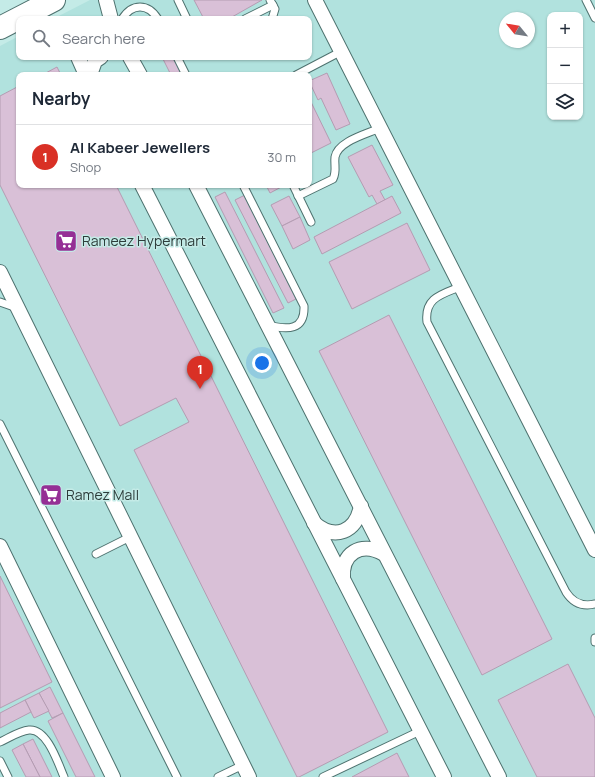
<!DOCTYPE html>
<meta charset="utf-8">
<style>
:root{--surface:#fff;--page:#f6f6f7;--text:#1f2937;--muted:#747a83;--line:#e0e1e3;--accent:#d93025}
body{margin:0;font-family:Manrope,sans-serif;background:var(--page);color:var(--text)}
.controls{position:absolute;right:12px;top:12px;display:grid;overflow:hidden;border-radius:8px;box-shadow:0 1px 3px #0004}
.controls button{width:36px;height:36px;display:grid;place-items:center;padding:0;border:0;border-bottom:1px solid var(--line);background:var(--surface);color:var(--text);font:20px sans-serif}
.compass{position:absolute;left:499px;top:12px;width:36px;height:36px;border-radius:50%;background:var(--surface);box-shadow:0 1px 3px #0004;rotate:300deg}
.you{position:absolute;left:262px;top:363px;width:14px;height:14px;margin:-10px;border:3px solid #fff;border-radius:50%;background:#1a73e8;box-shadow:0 0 0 6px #1a73e833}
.badge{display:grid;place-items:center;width:26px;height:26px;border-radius:50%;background:var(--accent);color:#fff;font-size:13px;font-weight:700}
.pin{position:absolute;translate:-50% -33px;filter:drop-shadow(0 1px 2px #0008)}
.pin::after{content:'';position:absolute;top:21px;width:14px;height:12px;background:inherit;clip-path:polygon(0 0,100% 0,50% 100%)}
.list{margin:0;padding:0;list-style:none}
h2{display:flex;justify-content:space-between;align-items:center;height:52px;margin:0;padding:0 16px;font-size:17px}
h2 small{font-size:13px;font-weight:400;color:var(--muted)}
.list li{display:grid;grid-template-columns:26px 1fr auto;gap:12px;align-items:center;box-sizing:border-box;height:64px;padding:0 16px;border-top:1px solid var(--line)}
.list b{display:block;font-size:15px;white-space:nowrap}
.list p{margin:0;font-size:13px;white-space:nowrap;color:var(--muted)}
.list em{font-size:13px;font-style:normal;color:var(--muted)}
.icon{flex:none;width:22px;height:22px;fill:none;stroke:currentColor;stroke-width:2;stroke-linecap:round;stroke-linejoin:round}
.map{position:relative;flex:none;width:595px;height:777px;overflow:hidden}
.search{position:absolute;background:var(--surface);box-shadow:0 1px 3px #0004;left:16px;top:16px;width:296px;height:44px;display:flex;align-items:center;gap:10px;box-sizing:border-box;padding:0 14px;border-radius:8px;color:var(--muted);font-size:15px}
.panel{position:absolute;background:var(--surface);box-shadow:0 1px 3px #0004;left:16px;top:72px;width:296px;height:116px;border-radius:8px}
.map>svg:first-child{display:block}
.built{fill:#b1e2de;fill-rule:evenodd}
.building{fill:#d9c0d7;stroke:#b49cb2}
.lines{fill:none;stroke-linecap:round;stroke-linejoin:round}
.service-casing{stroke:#4e726f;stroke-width:9}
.minor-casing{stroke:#4e726f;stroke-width:16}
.primary-casing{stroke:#4e726f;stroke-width:24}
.service{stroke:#fff;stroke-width:7}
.minor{stroke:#fff;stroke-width:14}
.primary{stroke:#fff;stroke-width:22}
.labels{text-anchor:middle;stroke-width:3;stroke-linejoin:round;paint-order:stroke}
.poi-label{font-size:14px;fill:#2d3d3b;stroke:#c4ebe7;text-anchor:start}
</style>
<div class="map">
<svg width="595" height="777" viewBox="0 0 595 777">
<rect width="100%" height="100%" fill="#c4ebe7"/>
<!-- built -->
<path class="built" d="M90,0H595V777H0V46L19,36V57H309V19H53ZM550,15H580V117H550ZM505,18H529V42H505ZM19,75H309V185H19Z"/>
<!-- building -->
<g class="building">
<path d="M194,0H262L232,17L233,19H204Z"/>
<path d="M162,57H175L184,75H171Z"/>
<path d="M57,67L61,75H42Z"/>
<path d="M327,73L350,124L336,130L321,98L318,100L309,81Z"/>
<path d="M19,86V185H116L388,732L299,777H297L134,450L189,422L176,398L120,426L0,185V96Z"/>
<path d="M311,102L331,143L309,154V103Z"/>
<path d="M372,145L393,185L380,191L385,200L377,204L372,195L369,197L348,157Z"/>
<path d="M266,185H285L270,193Z"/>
<path d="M225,192L284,308L273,313L215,197Z"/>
<path d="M245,195L298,298L288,303L235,200Z"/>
<path d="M289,196L300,217L282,226L271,205Z"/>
<path d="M392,196L401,213L322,254L314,237Z"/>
<path d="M300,217L310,240L293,249L282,226Z"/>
<path d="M407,223L430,270L352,309L329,262Z"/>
<path d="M389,315L552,639L482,675L319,351Z"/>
<path d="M0,576L52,682L0,708Z"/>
<path d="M568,664L595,718V777H537L498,700Z"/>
<path d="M50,687L63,713L52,718L39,693Z"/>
<path d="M39,693L49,711L34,718L25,700Z"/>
<path d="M25,700L31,712L0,728V713Z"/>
<path d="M63,713L95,777H76L48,721Z"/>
<path d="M33,739L52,777H40L23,744Z"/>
<path d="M23,744L40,777H26L12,750Z"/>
<path d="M397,753L409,777H352Z"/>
</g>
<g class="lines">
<!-- service casing -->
<g class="service-casing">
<g id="service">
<path d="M178,0L187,19"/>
<path d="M270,0L275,9L272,19"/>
<path d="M586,0L595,18"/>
<path d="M122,19C132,3 148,3 158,19"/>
<path d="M245,19L273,5"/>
<path d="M177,57L186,75"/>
<path d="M296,75L340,52"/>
<path d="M243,185L304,306C305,331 287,330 268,325"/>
<path d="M293,185L311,222"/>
<path d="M298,196L333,179C337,171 334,165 335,157C338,141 367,134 380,128"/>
<path d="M462,286C443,294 424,297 427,322L566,592C573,603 582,607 595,604"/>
<path d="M0,302L17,308"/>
<path d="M0,424L177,777"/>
<path d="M96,554L132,536"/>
<path d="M595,638V642"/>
<path d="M0,742C9,738 19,731 29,730C47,728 58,763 64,777"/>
<path d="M0,761L8,777"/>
<path d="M218,777L243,765"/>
<path d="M323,777L420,731"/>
</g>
</g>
<!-- minor casing -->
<g class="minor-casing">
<g id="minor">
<path d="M106,0L111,19"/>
<path d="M315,0L595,550"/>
<path d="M78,57L86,75"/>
<path d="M130,57L140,75"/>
<path d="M90,75L95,61L101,57"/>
<path d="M142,185L444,777"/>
<path d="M196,185L499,777"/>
<path d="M0,272L249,777"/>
<path d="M314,523C335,541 356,532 361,506"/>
<path d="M0,546L113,777"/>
<path d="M343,579C341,553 361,541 384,554"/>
</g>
</g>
<!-- primary casing -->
<g class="primary-casing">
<path id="primary" d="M0,28L54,0"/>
</g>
<!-- service -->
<use href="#service" class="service"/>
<!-- minor -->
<use href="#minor" class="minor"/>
<!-- primary -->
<use href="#primary" class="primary"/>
</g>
<!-- icons -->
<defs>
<g id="supermarket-square" transform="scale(1.15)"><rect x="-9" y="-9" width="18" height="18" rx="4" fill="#952f95" stroke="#c4ebe7"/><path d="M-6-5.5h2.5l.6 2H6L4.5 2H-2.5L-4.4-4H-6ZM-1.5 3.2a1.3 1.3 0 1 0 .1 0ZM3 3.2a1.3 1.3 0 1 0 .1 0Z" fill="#fff"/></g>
</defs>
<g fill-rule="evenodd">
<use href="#supermarket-square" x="66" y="241"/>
<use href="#supermarket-square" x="51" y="495"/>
</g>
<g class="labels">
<!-- poi labels -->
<g class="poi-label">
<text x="82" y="246">Rameez Hypermart</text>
<text x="66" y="500">Ramez Mall</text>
</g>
</g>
</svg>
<div class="controls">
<button>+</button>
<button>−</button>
<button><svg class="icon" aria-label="layers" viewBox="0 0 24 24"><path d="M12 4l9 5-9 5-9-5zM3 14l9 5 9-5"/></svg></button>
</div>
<svg class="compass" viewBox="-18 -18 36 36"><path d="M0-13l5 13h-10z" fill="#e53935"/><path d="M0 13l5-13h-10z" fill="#747a83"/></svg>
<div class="you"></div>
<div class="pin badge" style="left:200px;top:389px">1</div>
<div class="search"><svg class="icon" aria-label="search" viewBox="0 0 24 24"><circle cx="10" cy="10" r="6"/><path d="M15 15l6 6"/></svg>Search here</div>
<section class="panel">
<h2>Nearby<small></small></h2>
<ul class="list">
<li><span class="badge">1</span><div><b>Al Kabeer Jewellers</b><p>Shop</p></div><em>30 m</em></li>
</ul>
</section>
</div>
